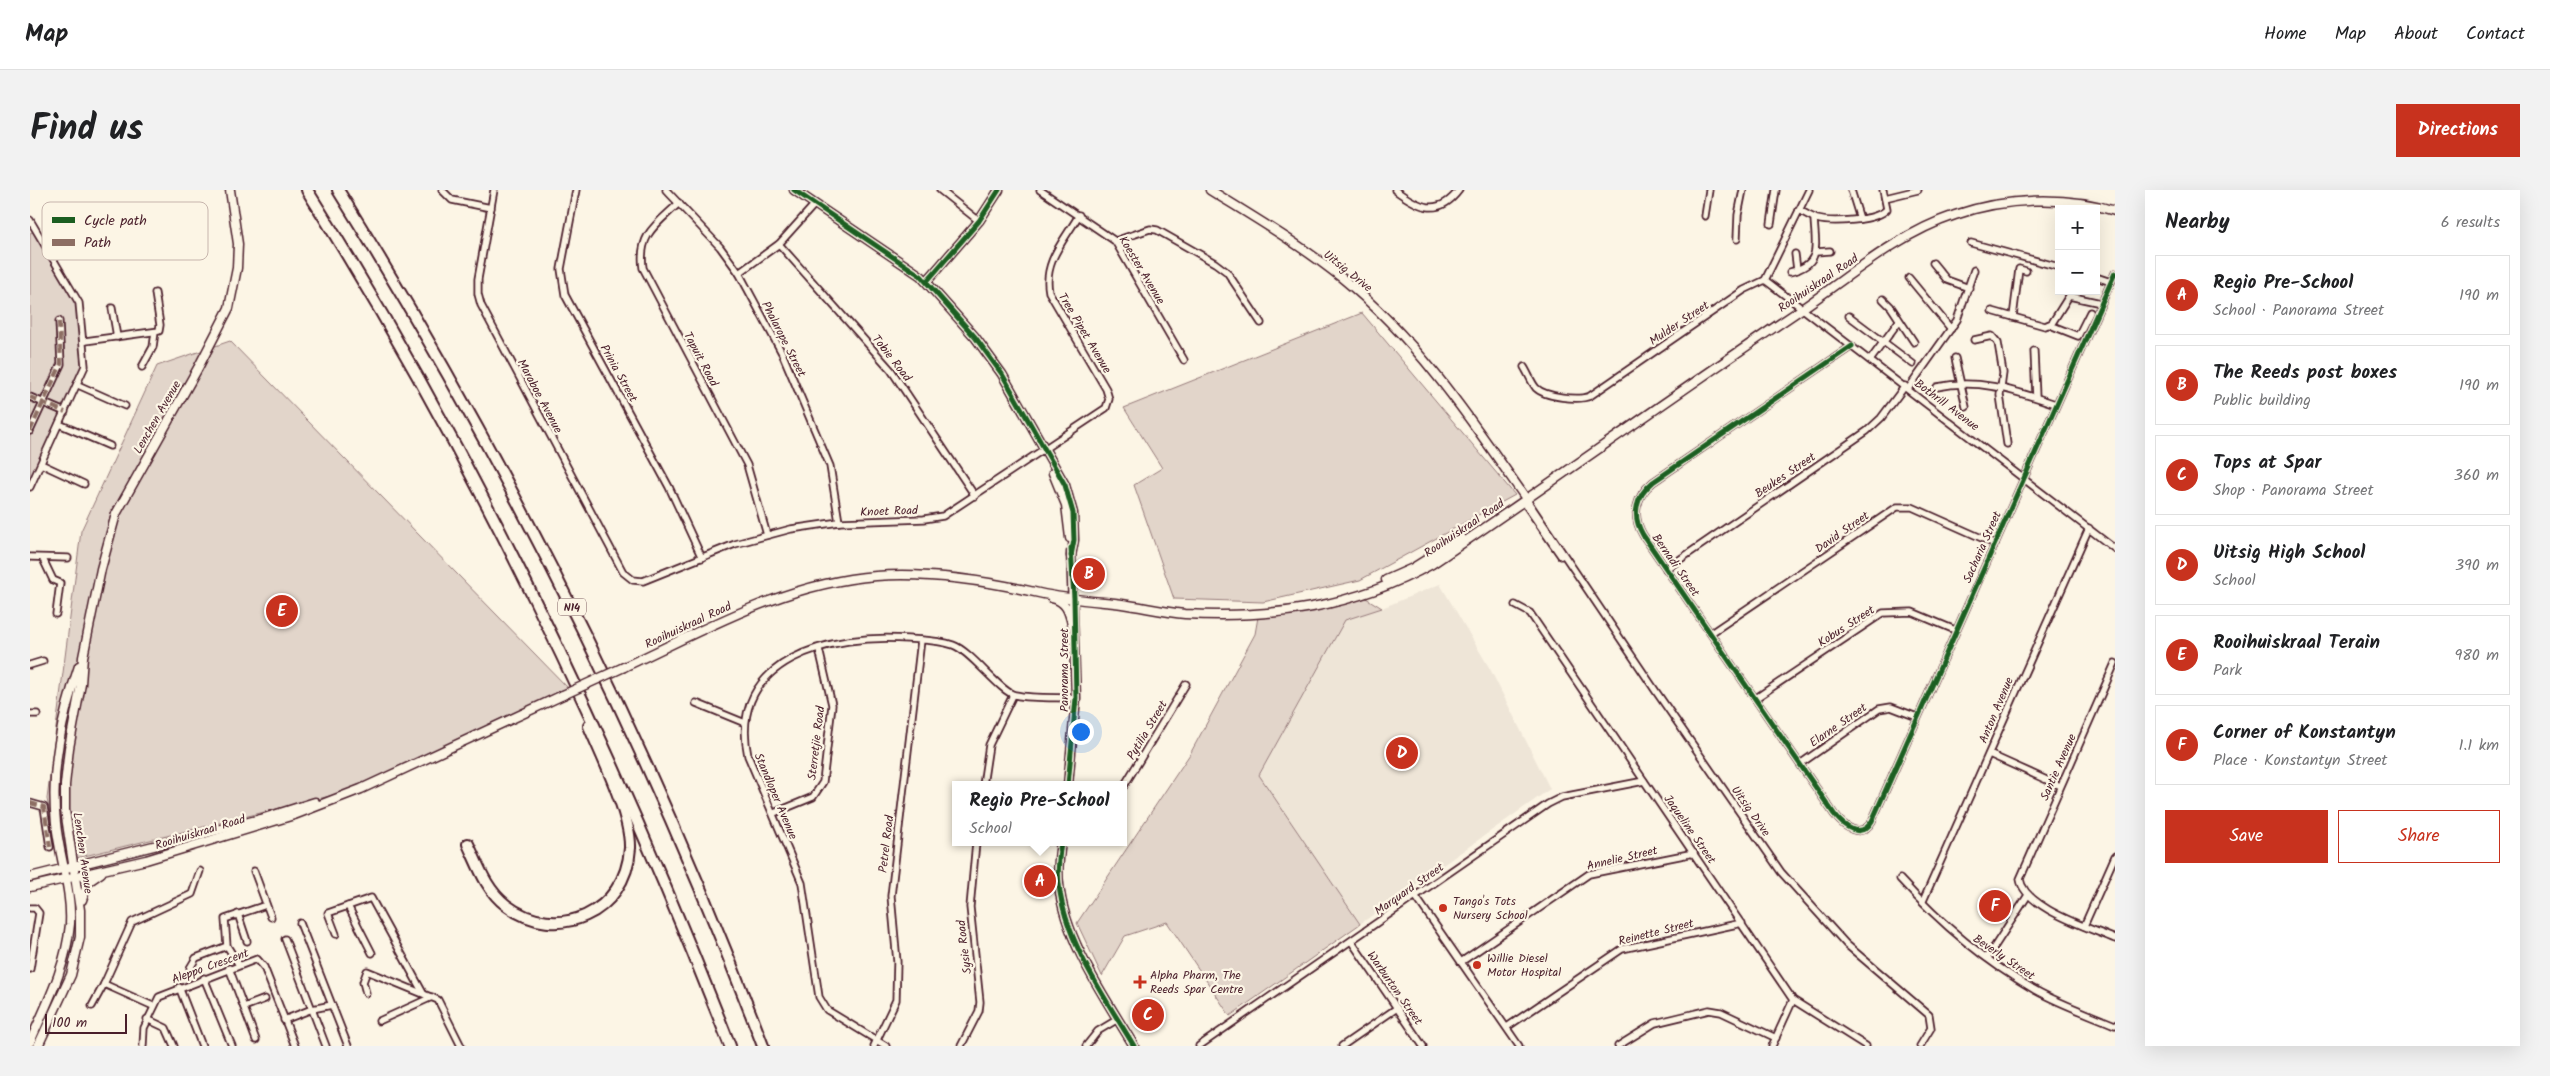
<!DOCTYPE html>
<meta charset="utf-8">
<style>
:root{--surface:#fff;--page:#f2f2f2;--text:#202124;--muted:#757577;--line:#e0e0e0;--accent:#c8321e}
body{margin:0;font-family:Kalam,sans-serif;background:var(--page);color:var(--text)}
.controls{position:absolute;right:15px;top:15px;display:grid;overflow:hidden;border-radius:0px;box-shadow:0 5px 20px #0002}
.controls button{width:45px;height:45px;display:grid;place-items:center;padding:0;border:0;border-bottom:1px solid var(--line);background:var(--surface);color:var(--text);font:25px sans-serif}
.scale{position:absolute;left:15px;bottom:12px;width:82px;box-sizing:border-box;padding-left:5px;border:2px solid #4a1f2b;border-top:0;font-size:14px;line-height:18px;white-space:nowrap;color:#4a1f2b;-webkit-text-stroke:4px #fcf5e5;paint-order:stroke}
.you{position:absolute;left:1050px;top:541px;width:18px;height:18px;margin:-12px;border:4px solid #fff;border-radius:50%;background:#1a73e8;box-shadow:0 0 0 8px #1a73e833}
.badge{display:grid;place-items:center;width:32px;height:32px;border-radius:50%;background:var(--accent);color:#fff;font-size:16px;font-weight:700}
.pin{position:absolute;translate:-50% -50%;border:2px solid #fff;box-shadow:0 1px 5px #0006}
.popup{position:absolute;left:922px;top:591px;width:175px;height:65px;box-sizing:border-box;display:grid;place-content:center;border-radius:0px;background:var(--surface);filter:drop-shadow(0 1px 4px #0005);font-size:16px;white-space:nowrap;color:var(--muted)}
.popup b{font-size:19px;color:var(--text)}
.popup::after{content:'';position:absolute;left:50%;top:100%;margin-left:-10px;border:10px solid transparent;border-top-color:var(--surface)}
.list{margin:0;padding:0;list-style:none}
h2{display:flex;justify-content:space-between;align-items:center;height:65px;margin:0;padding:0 20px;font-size:21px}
h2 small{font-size:16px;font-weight:400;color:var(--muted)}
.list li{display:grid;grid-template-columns:32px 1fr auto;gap:15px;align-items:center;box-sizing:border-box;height:80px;margin:0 10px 10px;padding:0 10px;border:1px solid var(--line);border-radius:0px}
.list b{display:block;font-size:19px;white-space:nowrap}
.list p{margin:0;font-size:16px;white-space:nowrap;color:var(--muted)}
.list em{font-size:16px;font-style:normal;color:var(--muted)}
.actions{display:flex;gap:10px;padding:15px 20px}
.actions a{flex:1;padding:11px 0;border:1px solid var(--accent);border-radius:0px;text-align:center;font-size:18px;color:var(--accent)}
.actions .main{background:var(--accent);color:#fff}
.map{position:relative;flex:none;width:2085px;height:856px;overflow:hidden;border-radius:0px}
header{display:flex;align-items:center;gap:30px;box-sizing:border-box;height:70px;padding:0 25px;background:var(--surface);border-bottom:1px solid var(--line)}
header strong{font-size:24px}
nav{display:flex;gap:28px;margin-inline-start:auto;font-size:18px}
.intro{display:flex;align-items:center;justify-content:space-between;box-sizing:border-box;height:120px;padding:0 30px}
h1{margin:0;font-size:35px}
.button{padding:12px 22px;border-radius:0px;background:var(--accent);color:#fff;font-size:18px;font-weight:700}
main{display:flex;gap:30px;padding:0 30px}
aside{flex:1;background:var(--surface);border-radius:0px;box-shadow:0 5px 20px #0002}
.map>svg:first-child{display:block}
.built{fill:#eee5d7}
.green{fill:#e2d5ca;stroke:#967a7a}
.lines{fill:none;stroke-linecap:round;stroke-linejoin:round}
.street-casing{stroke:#4a1f2b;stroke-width:9}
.secondary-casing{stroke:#4a1f2b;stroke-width:11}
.highway-casing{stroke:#4a1f2b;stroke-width:14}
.street{stroke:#fcf5e5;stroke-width:5.5}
.secondary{stroke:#fcf5e5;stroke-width:8}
.highway{stroke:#fcf5e5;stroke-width:10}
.secondary-bridge-casing{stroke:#4a1f2b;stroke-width:11;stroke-linecap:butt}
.secondary-bridge{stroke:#fcf5e5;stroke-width:8}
.quiet{stroke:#8d6e63;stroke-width:4;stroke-dasharray:8 4;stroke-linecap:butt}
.cycleway-casing{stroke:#fcf5e5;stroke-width:8}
.cycleway{stroke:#1b5e20;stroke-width:5}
.poi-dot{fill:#c8321e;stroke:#fcf5e5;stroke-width:2}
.labels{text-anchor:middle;stroke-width:4.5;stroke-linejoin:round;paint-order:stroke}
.shield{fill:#fcf5e5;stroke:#7f5f63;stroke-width:1}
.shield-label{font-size:11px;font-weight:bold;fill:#4a1f2b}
.street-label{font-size:12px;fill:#4a1f2b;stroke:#fcf5e5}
.poi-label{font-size:12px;fill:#4a1f2b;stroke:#fcf5e5;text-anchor:start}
.key{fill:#fcf5e5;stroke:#c7b5ad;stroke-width:1}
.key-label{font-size:14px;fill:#4a1f2b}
</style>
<header>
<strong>Map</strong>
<nav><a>Home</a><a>Map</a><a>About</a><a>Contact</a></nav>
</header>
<div class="intro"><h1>Find us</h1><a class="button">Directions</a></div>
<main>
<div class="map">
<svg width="2085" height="856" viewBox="0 0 2085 856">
<rect width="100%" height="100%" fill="#fcf5e5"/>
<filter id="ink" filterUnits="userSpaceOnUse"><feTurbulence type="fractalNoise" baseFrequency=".02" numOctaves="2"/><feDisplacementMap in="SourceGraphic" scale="10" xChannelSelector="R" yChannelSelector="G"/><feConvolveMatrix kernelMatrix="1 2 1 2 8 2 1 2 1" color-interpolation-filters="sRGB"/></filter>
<g filter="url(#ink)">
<!-- built -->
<path class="built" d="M1410,394L1460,479L1520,599L1330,734L1229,585L1315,430L1352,418Z"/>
<!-- green -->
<g class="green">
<path d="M4,41L47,113L52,179L0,291V43Z"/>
<path d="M1332,123L1485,305L1330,390L1233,412L1144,409L1104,295L1132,278L1094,218Z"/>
<path d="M200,151L541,501L308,604L30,672L17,609L51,341L127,176Z"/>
<path d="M1336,408L1352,418L1315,430L1229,585L1330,734L1200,826L1137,732L1095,746L1072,786L1047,733L1160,564L1225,444L1228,427Z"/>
</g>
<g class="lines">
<!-- street casing -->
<g class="street-casing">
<g id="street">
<path d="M412,0L422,10L461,18"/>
<path d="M464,0L448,89V104L451,115L593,382L603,390L613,391L705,354L761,339L809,332L894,329L913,326L1076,218L1079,209L1076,199L1019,102C1013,72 1034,51 1049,25"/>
<path d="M546,0L531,79L535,105L639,297L672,368"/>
<path d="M636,0L690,57L709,83L752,163L800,276L809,332"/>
<path d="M910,0L949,31"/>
<path d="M1010,0L1085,51L1154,170"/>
<path d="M1365,0C1388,17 1408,28 1429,0"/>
<path d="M1821,0L1830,29"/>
<path d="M1855,8L1888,0"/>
<path d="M649,13C627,34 608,44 613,78L717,275L737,345"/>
<path d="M1769,20C1775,23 1781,27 1787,29C1801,33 1847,31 1857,19L1853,0"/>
<path d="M1675,26L1679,0"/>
<path d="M0,30L49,113L55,176L0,297"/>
<path d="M1741,34L1746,0"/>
<path d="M1707,49L1708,25L1713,0"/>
<path d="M1085,51L1120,39L1127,40L1185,73L1197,82L1231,133"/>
<path d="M1941,53L2029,77"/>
<path d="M749,54L861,180L945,306"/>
<path d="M1786,62L1800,61"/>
<path d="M1765,64L1767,80"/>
<path d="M1903,73L1917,90L1939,98"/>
<path d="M1760,82C1793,74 1785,55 1784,28"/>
<path d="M709,83L749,54L784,15"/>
<path d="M2066,87L2081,92"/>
<path d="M1879,88L1921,139"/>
<path d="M1735,90L2085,359"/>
<path d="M1853,109L1861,117L1884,152"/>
<path d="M82,118L87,147"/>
<path d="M1962,121L2015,136L2022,133L2039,106L2071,113"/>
<path d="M1819,126L1883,174"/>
<path d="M1983,127L1989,79L1996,81"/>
<path d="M2020,135L2048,146L2060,122"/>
<path d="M1944,150L1962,146L1968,153L1973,183L1970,205L1977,254"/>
<path d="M55,151L129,141L130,135L125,103"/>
<path d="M1822,156L1623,292C1606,306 1601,325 1613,345L1804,624C1814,637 1831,650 1842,631L2085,83"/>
<path d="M2004,161L2006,207"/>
<path d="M1925,168L1936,217"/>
<path d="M1841,169L1869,131"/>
<path d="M112,177L123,157L125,142"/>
<path d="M1494,177C1498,183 1501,192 1506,198C1515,207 1549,211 1560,206L1714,100L1735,90L1779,0"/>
<path d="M48,195L95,216"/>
<path d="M1907,197C1950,188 1985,201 2026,214"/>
<path d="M1878,199L1927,130L1944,80"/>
<path d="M0,207L35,222"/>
<path d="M29,234L80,256"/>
<path d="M0,241L31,174L29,131"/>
<path d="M11,274L54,294"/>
<path d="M1497,310L1627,503L1751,682L1816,754L1899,825L1901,838L1890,856"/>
<path d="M1495,314L1531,366"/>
<path d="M0,367L38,368"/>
<path d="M13,369L23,390L30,393L26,424"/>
<path d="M1636,379L1837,241L1851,228L1875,196"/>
<path d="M1485,415L1500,423L1763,810L1836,856"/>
<path d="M1681,443L1867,317H1882L1965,354"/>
<path d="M2085,473L1990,689C1994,718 2061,738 2085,749"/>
<path d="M0,475L13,471"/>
<path d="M1726,508L1853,423L1882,422L1925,440"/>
<path d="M666,513L715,533"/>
<path d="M0,524H7"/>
<path d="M1959,564L2030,596"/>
<path d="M1770,574L1849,519L1861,517L1887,527"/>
<path d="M953,595L959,555L983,505"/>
<path d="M1094,596L1156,494"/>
<path d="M0,613L14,617L20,657"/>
<path d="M744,623L783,607L793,592L802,515L789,459"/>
<path d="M224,681L241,727"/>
<path d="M1870,689C1909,732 1953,770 2005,800C2030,814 2059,824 2085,835"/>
<path d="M1386,707L1489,856"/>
<path d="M1893,711L2059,338"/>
<path d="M318,716L342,763"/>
<path d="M0,718H5L9,723L0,779"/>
<path d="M208,724L217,751"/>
<path d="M270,733L318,856"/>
<path d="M2054,736L2085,666"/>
<path d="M306,744L298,723L341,708L393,803"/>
<path d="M255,749L296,856"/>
<path d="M1321,751L1393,856"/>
<path d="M1957,768L1998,705"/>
<path d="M1431,772L1559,684L1664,663"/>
<path d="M209,775L197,756L195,729L236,715"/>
<path d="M160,778L166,768L197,756"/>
<path d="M199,778L226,850"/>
<path d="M174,788L202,856"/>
<path d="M149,797L172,856"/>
<path d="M336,803L333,792L337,781L408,810L431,856"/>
<path d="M62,816L74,794"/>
<path d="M123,816L74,794L102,732L162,704L170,681"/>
<path d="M214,817L235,809"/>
<path d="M117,829L136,838L144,856"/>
<path d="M254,830L282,819L302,815"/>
<path d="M349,831L402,807"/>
<path d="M1477,837L1592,759L1712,733"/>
<path d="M113,856L114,838L129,807L227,769L234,777L265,856"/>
<path d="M844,856L866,810L867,772L861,706L891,450"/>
<path d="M856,856L797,820L789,807L772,693L718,566C697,468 803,443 878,449C892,450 909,450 923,455C941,461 970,502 985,505C1004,509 1027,507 1046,508"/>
<path d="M931,856L949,821L950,812L940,717L946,652"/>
<path d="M1056,856L1068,841L1088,829"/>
<path d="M1169,856L1518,614L1532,607L1614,591"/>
<path d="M1312,856L1367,818"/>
<path d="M1588,856L1625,833L1679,820L1691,822L1746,848"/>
<path d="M1742,856L1763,810"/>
</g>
</g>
<!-- secondary casing -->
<g class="secondary-casing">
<g id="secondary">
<path d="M764,0L891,86L945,147L972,184L1035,295L1043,323L1044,350L1041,366"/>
<path d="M1180,0C1225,28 1271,55 1312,88C1388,150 1442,231 1497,310"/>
<path d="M897,91L949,31L969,0"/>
<path d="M1023,283L1036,315L1040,348"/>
<path d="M1356,390L1383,378L1431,348"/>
<path d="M1022,408C1036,411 1039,421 1042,434"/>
<path d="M594,477C676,439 755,393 846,386C899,382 957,391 1009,403C1036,409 1065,411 1092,414C1113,417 1134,422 1155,424C1242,429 1325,417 1402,374C1526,290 1648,202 1773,118C1821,85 1868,44 1925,25C1973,8 2036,5 2085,21"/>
<path d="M1038,595L1046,508L1041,362"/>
<path d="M1031,652C1029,666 1027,680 1029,694C1034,750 1076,809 1104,856"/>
<path d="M0,687L231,629L285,612"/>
<path d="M0,697L116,670L264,625L331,599L533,505"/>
<path d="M52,710L58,692L71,683"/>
<path d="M0,852C17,813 36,778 40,734C42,700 29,666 26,633C20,579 32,526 49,476"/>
<path d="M8,856L41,785L50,747V720L35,620V595L39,558L51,494L53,467L71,379L86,324L168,178L199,118L207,78L208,54L200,0"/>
</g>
</g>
<!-- highway casing -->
<g class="highway-casing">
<g id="highway">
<path d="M277,0C447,270 584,559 700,856"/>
<path d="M308,0C477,271 620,557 733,856"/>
<path d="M438,654C448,675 456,700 476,715C527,754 596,723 600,658C601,625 572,567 559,536"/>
</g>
</g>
<!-- street -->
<use href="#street" class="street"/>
<!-- secondary -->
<use href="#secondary" class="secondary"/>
<!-- highway -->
<use href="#highway" class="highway"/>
<!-- secondary-bridge casing -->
<g class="secondary-bridge-casing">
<path id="secondary-bridge" d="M533,505L594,477"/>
</g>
<!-- secondary-bridge -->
<use href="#secondary-bridge" class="secondary-bridge"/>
<!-- quiet -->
<g class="quiet">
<path d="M0,207L35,222"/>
<path d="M0,241L31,174L29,131"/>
<path d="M0,613L14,617L20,657"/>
</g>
<!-- cycleway casing -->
<g class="cycleway-casing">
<g id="cycleway">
<path d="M764,0L891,86L945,147L972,184L1035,295L1043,323L1044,350L1041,366"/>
<path d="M897,91L949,31L969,0"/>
<path d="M1822,156L1623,292C1606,306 1601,325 1613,345L1804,624C1814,637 1831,650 1842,631L2085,83"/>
<path d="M1038,595L1046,508L1044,408L1041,358"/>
<path d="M1031,652C1029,666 1027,680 1029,694C1034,750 1076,809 1104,856"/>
</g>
</g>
<!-- cycleway -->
<use href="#cycleway" class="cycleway"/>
</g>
</g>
<!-- markers -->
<g class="poi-dot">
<circle cx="1413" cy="718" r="5"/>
<circle cx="1447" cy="775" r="5"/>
<path d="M1107.5 784.5h5v5h5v5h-5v5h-5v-5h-5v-5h5z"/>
</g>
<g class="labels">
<!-- shield labels -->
<rect class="shield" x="528" y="408.5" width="28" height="17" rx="4"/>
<g class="shield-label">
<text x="542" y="421">N14</text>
</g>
<!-- street labels -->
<g class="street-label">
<text transform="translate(1112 80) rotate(59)" y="4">Koester Avenue</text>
<text transform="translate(1318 81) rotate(39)" y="4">Uitsig Drive</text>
<text transform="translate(1788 93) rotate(-34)" y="4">Rooihuiskraal Road</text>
<text transform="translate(1649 133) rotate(-34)" y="4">Mulder Street</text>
<text transform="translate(1055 143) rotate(59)" y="4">Tree Pipet Avenue</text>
<text transform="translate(754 149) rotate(63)" y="4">Phalarope Street</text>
<text transform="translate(862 168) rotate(52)" y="4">Tobie Road</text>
<text transform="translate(671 169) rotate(62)" y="4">Tapuit Road</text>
<text transform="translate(589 183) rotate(61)" y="4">Prinia Street</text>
<text transform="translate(510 206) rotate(62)" y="4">Maraboe Avenue</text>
<text transform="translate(1917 215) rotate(37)" y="4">Bothrill Avenue</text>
<text transform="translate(127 227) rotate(-60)" y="4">Lenchen Avenue</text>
<text transform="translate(1755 285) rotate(-34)" y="4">Beukes Street</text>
<text transform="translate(859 321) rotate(-2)" y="4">Knoet Road</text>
<text transform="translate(1434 338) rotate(-34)" y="4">Rooihuiskraal Road</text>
<text transform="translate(1812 342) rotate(-35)" y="4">David Street</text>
<text transform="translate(1952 357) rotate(-66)" y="4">Sacharia Street</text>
<text transform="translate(1646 375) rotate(55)" y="4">Bernadi Street</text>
<text transform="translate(658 435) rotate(-25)" y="4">Rooihuiskraal Road</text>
<text transform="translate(1816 436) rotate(-33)" y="4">Kobus Street</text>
<text transform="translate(1034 480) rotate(-90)" y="4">Panorama Street</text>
<text transform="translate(1966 520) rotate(-67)" y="4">Anton Avenue</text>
<text transform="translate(1808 535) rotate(-35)" y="4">Elarne Street</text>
<text transform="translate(1117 540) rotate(-59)" y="4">Pytilia Street</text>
<text transform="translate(786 553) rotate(-83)" y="4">Sterretjie Road</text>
<text transform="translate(2028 577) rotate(-66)" y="4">Santie Avenue</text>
<text transform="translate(746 606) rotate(67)" y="4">Standloper Avenue</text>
<text transform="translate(1721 621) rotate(55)" y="4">Uitsig Drive</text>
<text transform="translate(1660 639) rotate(55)" y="4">Jaqueline Street</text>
<text transform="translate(170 642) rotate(-17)" y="4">Rooihuiskraal Road</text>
<text transform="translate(856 654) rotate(-83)" y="4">Petrel Road</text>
<text transform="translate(53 663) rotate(82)" y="4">Lenchen Avenue</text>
<text transform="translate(1592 668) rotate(-13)" y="4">Annelie Street</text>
<text transform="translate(1379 699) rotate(-35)" y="4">Marquard Street</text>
<text transform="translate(1626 742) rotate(-14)" y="4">Reinette Street</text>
<text transform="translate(934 757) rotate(-97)" y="4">Sysie Road</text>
<text transform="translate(1974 767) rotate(34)" y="4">Beverly Street</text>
<text transform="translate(180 776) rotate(-20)" y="4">Aleppo Crescent</text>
<text transform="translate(1365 798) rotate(55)" y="4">Warburton Street</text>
</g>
<!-- poi labels -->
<g class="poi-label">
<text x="1423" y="715">Tango's Tots<tspan x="1423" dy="14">Nursery School</tspan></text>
<text x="1457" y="772">Willie Diesel<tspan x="1457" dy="14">Motor Hospital</tspan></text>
<text x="1120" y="789">Alpha Pharm, The<tspan x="1120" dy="14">Reeds Spar Centre</tspan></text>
</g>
</g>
<!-- legend -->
<rect x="12" y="12" width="166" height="58" rx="8" class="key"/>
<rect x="22" y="27" width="23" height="6" fill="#1b5e20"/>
<rect x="22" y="49" width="23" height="7" fill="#8d6e63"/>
<g class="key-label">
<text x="54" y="35">Cycle path</text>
<text x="54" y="57">Path</text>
</g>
</svg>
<div class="controls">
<button>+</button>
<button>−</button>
</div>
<div class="scale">100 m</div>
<div class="you"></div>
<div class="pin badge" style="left:1010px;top:691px">A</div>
<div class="popup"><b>Regio Pre-School</b>School</div>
<div class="pin badge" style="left:1059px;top:384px">B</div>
<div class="pin badge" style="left:1118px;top:825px">C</div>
<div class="pin badge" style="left:1372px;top:563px">D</div>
<div class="pin badge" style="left:252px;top:421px">E</div>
<div class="pin badge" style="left:1965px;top:716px">F</div>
</div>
<aside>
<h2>Nearby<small>6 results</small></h2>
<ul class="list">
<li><span class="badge">A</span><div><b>Regio Pre-School</b><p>School · Panorama Street</p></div><em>190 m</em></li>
<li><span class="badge">B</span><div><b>The Reeds post boxes</b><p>Public building</p></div><em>190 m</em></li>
<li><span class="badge">C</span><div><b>Tops at Spar</b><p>Shop · Panorama Street</p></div><em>360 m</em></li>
<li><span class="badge">D</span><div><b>Uitsig High School</b><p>School</p></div><em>390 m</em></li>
<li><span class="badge">E</span><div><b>Rooihuiskraal Terain</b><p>Park</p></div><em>980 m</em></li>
<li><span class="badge">F</span><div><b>Corner of Konstantyn</b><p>Place · Konstantyn Street</p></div><em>1.1 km</em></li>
</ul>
<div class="actions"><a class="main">Save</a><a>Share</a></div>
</aside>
</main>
